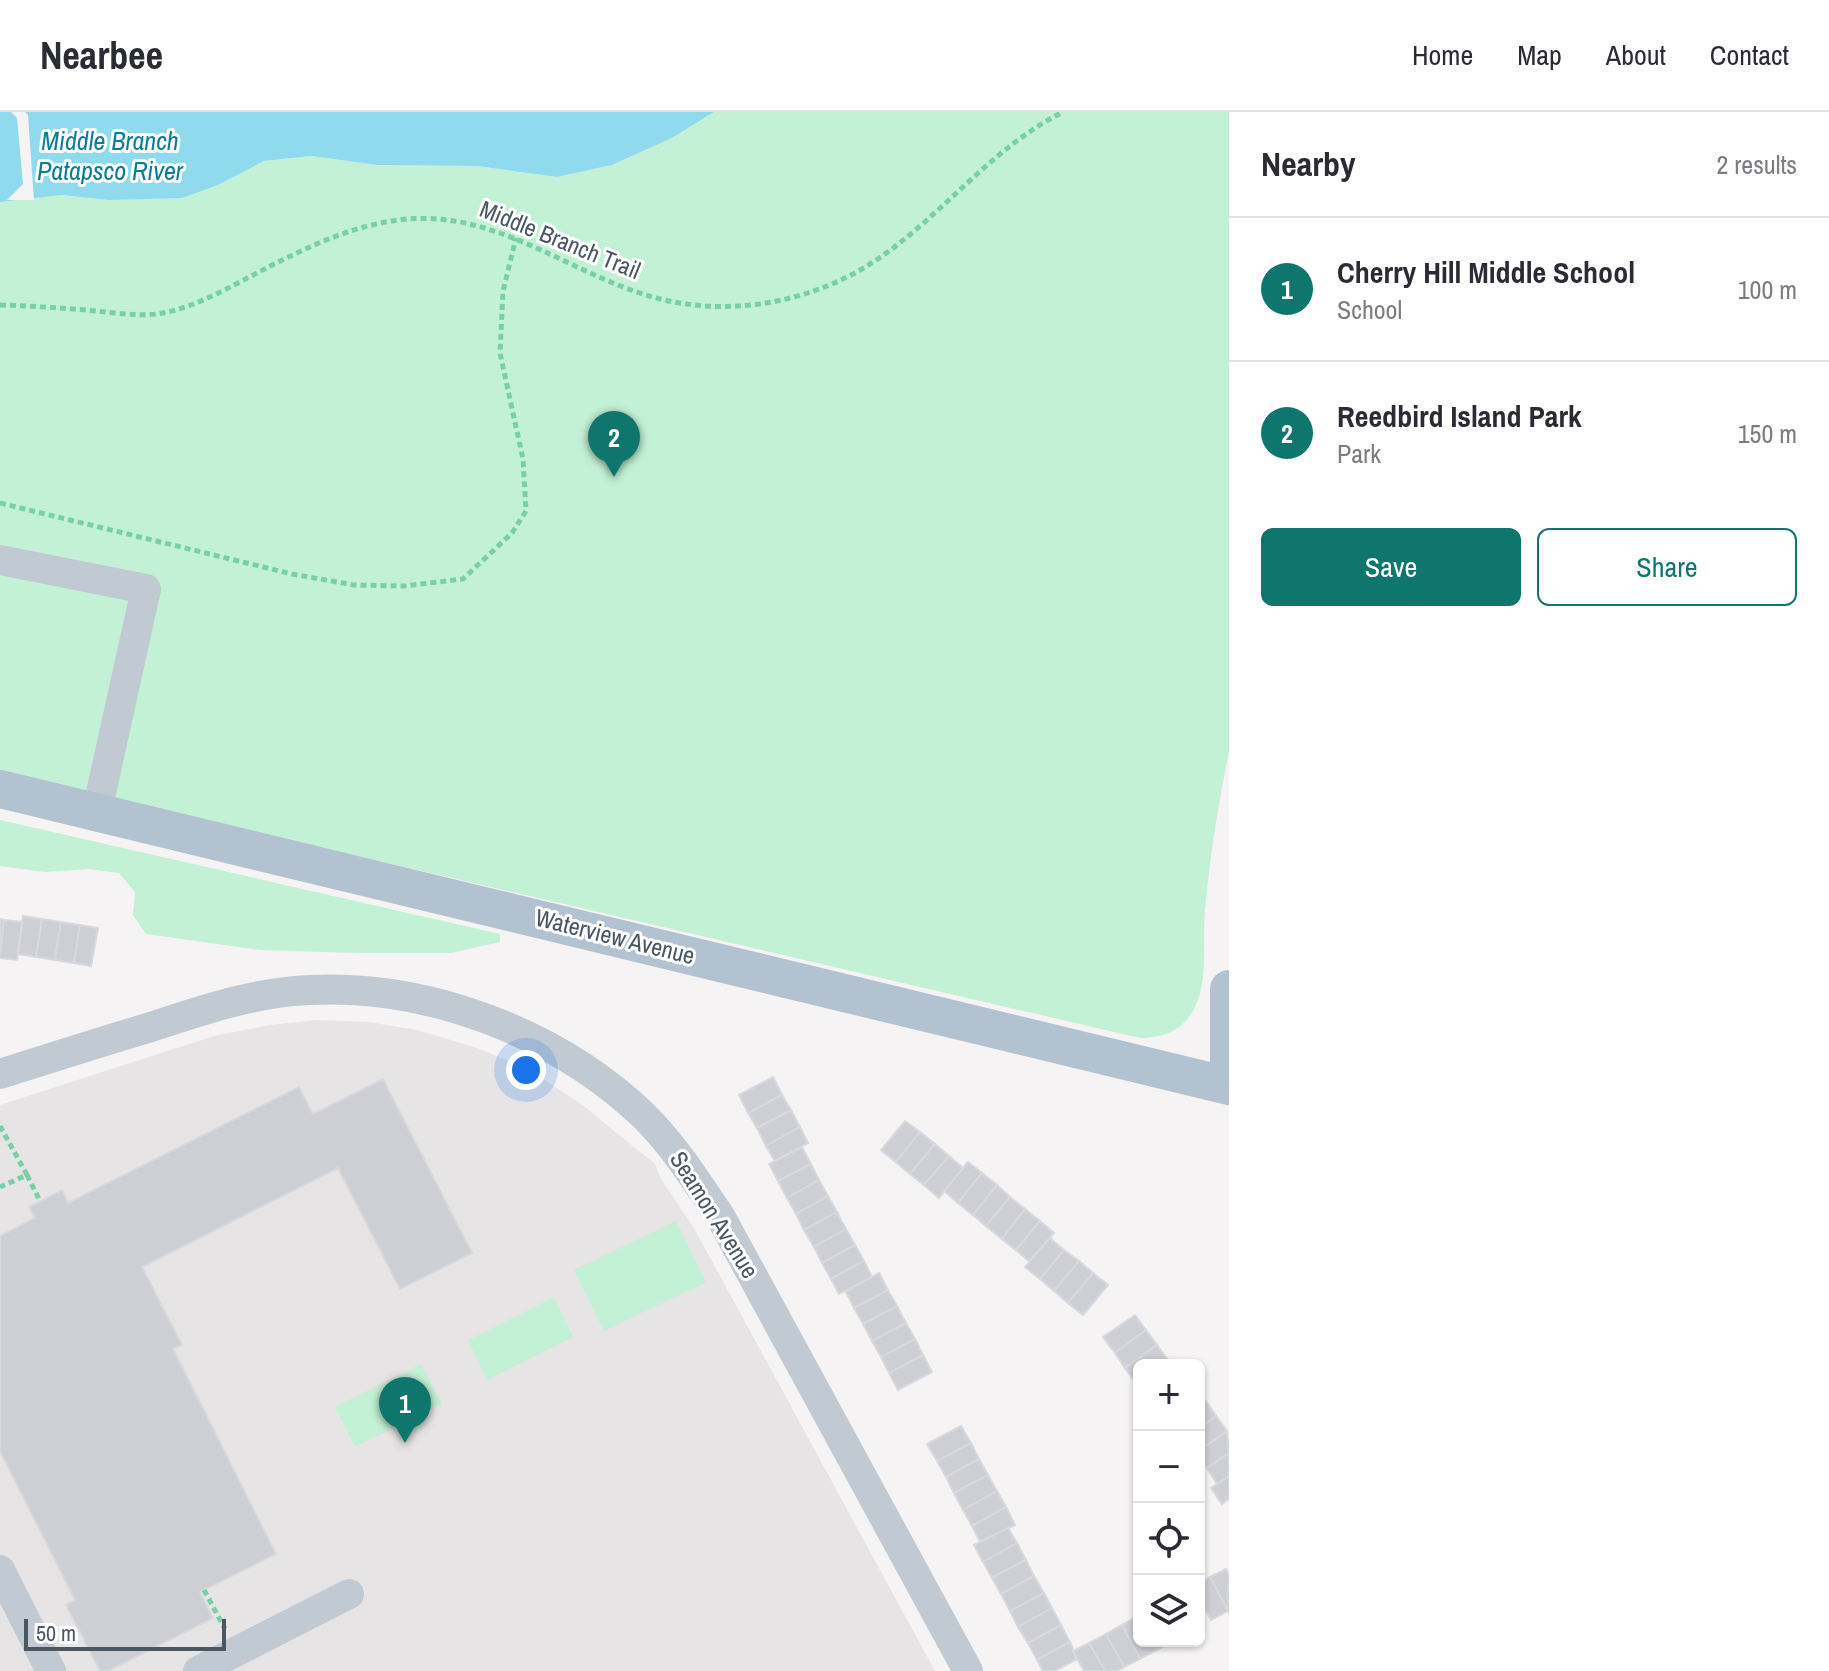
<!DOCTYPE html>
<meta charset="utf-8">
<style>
:root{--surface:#fff;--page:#f2f2f3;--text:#2b2b33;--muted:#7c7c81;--line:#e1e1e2;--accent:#0f766e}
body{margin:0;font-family:"Archivo Narrow",sans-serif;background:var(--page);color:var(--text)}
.controls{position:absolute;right:24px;bottom:24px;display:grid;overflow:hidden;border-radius:12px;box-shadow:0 2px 6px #0004}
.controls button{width:72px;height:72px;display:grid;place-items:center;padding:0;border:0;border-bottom:2px solid var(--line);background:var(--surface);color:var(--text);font:40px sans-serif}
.scale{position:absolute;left:24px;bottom:20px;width:202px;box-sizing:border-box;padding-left:8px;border:4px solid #4a5661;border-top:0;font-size:22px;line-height:28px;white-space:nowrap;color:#4a5661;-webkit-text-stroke:6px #fff;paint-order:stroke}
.you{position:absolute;left:526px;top:958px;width:28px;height:28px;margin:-20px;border:6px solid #fff;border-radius:50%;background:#1a73e8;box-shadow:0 0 0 12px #1a73e833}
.badge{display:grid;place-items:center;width:52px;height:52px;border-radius:50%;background:var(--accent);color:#fff;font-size:26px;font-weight:700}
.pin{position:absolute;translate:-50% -66px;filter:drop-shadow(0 2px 4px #0008)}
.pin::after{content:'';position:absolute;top:42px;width:28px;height:24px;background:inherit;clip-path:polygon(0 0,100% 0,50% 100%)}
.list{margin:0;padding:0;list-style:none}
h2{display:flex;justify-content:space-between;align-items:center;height:104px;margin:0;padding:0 32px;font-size:34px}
h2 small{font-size:26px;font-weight:400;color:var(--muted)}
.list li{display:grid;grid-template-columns:52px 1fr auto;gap:24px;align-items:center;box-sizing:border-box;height:144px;padding:0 32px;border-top:2px solid var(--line)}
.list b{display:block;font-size:30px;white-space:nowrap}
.list p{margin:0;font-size:26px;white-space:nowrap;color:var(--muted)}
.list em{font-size:26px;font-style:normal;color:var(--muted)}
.actions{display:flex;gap:16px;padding:24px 32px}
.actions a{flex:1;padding:18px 0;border:2px solid var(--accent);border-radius:12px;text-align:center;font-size:28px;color:var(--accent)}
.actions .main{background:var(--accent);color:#fff}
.icon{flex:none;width:44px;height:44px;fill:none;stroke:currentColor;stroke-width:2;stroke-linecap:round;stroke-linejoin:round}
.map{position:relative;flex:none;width:1229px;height:1559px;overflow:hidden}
header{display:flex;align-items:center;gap:48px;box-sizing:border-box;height:112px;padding:0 40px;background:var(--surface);border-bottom:2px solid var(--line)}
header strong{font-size:38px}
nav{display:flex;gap:44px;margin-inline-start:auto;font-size:28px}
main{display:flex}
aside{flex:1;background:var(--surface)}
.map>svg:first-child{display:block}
.education{fill:#e6e4e5}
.green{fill:#c3f1d5}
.water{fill:#90daee}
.pier{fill:#f5f3f3}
.building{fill:#cdcfd5;stroke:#d7d9de;stroke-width:2}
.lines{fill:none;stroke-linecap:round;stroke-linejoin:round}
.path{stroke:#7ad0a6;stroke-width:5;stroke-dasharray:6 4;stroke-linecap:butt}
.minor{stroke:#c1cad2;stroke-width:30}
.major{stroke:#b3c2d1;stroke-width:38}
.labels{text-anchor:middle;stroke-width:6;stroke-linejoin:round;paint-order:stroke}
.street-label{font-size:24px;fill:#4a5661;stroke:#fff}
.water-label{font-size:26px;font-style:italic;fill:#0c7c9b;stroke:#fff}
</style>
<header>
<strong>Nearbee</strong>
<nav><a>Home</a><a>Map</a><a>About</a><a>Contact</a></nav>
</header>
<main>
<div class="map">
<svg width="1229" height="1559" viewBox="0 0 1229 1559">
<rect width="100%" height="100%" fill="#f5f3f3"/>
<!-- education -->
<path class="education" d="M317,908L368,910L417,918L474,935L527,956L581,992L655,1052L661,1067L695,1118L935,1559H0V993L214,924L270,913Z"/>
<!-- green -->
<g class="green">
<path d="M714,0H1229V640C1218,693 1210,744 1205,798C1202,830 1209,865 1195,895C1184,918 1164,926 1140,926L0,661V90L62,83L108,88L218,73L264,49L311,44L377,53L477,54L557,65L612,53L672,26Z"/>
<path d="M0,708L500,822V830L451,841H357L260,838L146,822L133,803L135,780L119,761L88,757L45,760L0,754Z"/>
<path d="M676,1109L706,1170L604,1219L574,1158Z"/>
<path d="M554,1185L573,1225L487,1268L468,1228Z"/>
<path d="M421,1252L442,1292L355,1335L335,1295Z"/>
</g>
<!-- water -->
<path class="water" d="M0,0H714L672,26L612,53L557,65L477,54L377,53L311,44L264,49L218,73L182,86L108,88L62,83L0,90Z"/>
<!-- pier -->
<path class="pier" d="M11,0H25L28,3L34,88H7L23,72L17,6Z"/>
<!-- building -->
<g class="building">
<path d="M23,804L42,807L36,845L18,842Z"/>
<path d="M0,807L4,808L0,835Z"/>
<path d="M42,807L61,810L55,848L36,845Z"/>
<path d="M4,808L22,810L17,848L0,846Z"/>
<path d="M61,810L80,813L74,851L55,848Z"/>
<path d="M80,813L98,816L91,854L74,851Z"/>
<path d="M773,965L782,983L748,1001L739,983Z"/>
<path d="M383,967L472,1141L400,1177L338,1056L142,1155L182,1233L173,1237L276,1442L200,1480L213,1506L108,1559H100L66,1493L75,1488L0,1339V1124L35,1106L29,1095L62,1078L68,1091L299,975L313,1002Z"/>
<path d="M782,983L791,998L757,1016L748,1001Z"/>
<path d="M791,998L800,1015L766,1034L757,1016Z"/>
<path d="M905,1009L920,1020L896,1050L881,1038Z"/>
<path d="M800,1015L808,1031L775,1049L766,1034Z"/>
<path d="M920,1020L935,1032L910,1062L896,1050Z"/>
<path d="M935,1032L949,1044L924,1073L910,1062Z"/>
<path d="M802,1035L811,1052L778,1069L769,1052Z"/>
<path d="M949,1044L963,1056L939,1086L924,1073Z"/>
<path d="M968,1050L982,1061L958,1091L944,1079Z"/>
<path d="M811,1052L819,1068L787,1086L778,1069Z"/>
<path d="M982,1061L997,1073L973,1103L958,1091Z"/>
<path d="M819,1068L828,1084L796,1102L787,1086Z"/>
<path d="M997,1073L1010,1085L986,1114L973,1103Z"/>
<path d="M828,1084L837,1100L804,1118L796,1102Z"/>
<path d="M1010,1085L1025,1097L1002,1127L986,1114Z"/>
<path d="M1025,1097L1040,1109L1016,1138L1002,1127Z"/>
<path d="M837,1100L846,1117L814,1135L804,1118Z"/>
<path d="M1040,1109L1054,1121L1029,1149L1016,1138Z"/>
<path d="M846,1117L855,1133L822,1151L814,1135Z"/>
<path d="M1050,1126L1064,1138L1040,1167L1025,1155Z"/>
<path d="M855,1133L864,1149L831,1167L822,1151Z"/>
<path d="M1064,1138L1079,1149L1054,1179L1040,1167Z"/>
<path d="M864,1149L872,1165L839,1182L831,1167Z"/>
<path d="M1079,1149L1093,1161L1068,1191L1054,1179Z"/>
<path d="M879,1161L888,1178L854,1196L846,1180Z"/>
<path d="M1093,1161L1108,1173L1083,1203L1068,1191Z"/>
<path d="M888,1178L897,1194L863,1212L854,1196Z"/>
<path d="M897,1194L906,1211L872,1229L863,1212Z"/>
<path d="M1135,1203L1146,1218L1115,1241L1103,1225Z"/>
<path d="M906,1211L915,1227L881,1245L872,1229Z"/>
<path d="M1146,1218L1157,1233L1125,1256L1115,1241Z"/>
<path d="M915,1227L923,1243L889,1261L881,1245Z"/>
<path d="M1157,1233L1168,1248L1161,1253H1139V1269L1136,1271L1125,1256Z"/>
<path d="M923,1243L932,1260L898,1278L889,1261Z"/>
<path d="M1206,1289L1216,1304L1199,1317V1294Z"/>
<path d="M1216,1304L1227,1319L1199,1339V1317Z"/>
<path d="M961,1314L971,1331L937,1349L927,1332Z"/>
<path d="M1227,1319L1229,1341L1207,1356L1199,1346V1339Z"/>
<path d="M971,1331L979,1347L946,1365L937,1349Z"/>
<path d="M1229,1341V1364L1217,1372L1207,1356Z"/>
<path d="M979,1347L988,1363L954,1381L946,1365Z"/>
<path d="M988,1363L997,1379L963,1398L954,1381Z"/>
<path d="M1229,1364V1387L1222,1392L1211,1376Z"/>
<path d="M997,1379L1006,1395L972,1414L963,1398Z"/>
<path d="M1006,1395L1015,1413L980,1430L972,1414Z"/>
<path d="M1008,1416L1017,1431L983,1450L974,1433Z"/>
<path d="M1017,1431L1026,1448L992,1466L983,1450Z"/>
<path d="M1026,1448L1034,1464L1001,1482L992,1466Z"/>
<path d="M1226,1457L1229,1463L1228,1499L1210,1465Z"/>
<path d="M1034,1464L1044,1481L1010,1499L1001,1482Z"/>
<path d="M1210,1465L1228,1499L1211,1508L1199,1486V1471Z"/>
<path d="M1044,1481L1052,1496L1018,1515L1010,1499Z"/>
<path d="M1052,1496L1061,1513L1028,1531L1018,1515Z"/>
<path d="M1138,1504L1139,1529H1152L1157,1538L1140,1547L1122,1513Z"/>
<path d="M1061,1513L1070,1530L1037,1548L1028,1531Z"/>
<path d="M1122,1513L1140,1547L1124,1555L1106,1522Z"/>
<path d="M1106,1522L1124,1555L1117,1559H1105L1089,1531Z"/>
<path d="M1152,1529H1173L1157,1538Z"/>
<path d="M1070,1530L1077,1547L1055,1559H1043L1037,1548Z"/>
<path d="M1089,1531L1105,1559H1084L1073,1539Z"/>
</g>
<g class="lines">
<!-- path -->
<g class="path">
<path d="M0,193C32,194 64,196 96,199C116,201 137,204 157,202C192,197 226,177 257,161C301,138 347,115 398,108C496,95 570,164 660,187C717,201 778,195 832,172C923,134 975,44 1063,0"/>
<path d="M0,391L292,462L354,473L404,474L463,467L512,421L526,399L523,347L500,241L503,179L516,126"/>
<path d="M0,1014L27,1063L0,1075"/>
<path d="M27,1063L40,1089"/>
<path d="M204,1478L225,1517"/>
</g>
<!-- minor -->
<g class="minor">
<path d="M0,448L146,477L97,699"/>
<path d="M0,962C50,946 100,930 151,915C202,898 256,880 310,878C428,872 557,921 643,1003C673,1032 696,1069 720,1104L968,1559"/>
<path d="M0,1458L51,1559"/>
<path d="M198,1559L349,1482"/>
</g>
<!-- major -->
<g class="major">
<path d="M0,677L1229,974"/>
<path d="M1229,877V958"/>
</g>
</g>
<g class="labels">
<!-- street labels -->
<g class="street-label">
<text transform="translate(560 128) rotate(22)" y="8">Middle Branch Trail</text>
<text transform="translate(615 825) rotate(14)" y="8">Waterview Avenue</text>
<text transform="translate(714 1103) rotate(58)" y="8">Seamon Avenue</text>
</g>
<!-- water labels -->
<g class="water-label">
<text x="110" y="38">Middle Branch<tspan x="110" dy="30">Patapsco River</tspan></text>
</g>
</g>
</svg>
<div class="controls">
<button>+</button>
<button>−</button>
<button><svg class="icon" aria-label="locate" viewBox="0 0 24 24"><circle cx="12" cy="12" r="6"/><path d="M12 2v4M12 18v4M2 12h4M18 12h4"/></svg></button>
<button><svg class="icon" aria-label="layers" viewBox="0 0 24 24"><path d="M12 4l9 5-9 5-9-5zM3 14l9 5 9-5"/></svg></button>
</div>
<div class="scale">50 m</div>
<div class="you"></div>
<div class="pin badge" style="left:405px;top:1331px">1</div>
<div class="pin badge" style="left:614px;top:365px">2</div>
</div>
<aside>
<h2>Nearby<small>2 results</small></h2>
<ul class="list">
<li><span class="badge">1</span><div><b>Cherry Hill Middle School</b><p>School</p></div><em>100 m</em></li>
<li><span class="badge">2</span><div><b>Reedbird Island Park</b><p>Park</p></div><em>150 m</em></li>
</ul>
<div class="actions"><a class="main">Save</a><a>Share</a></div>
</aside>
</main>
